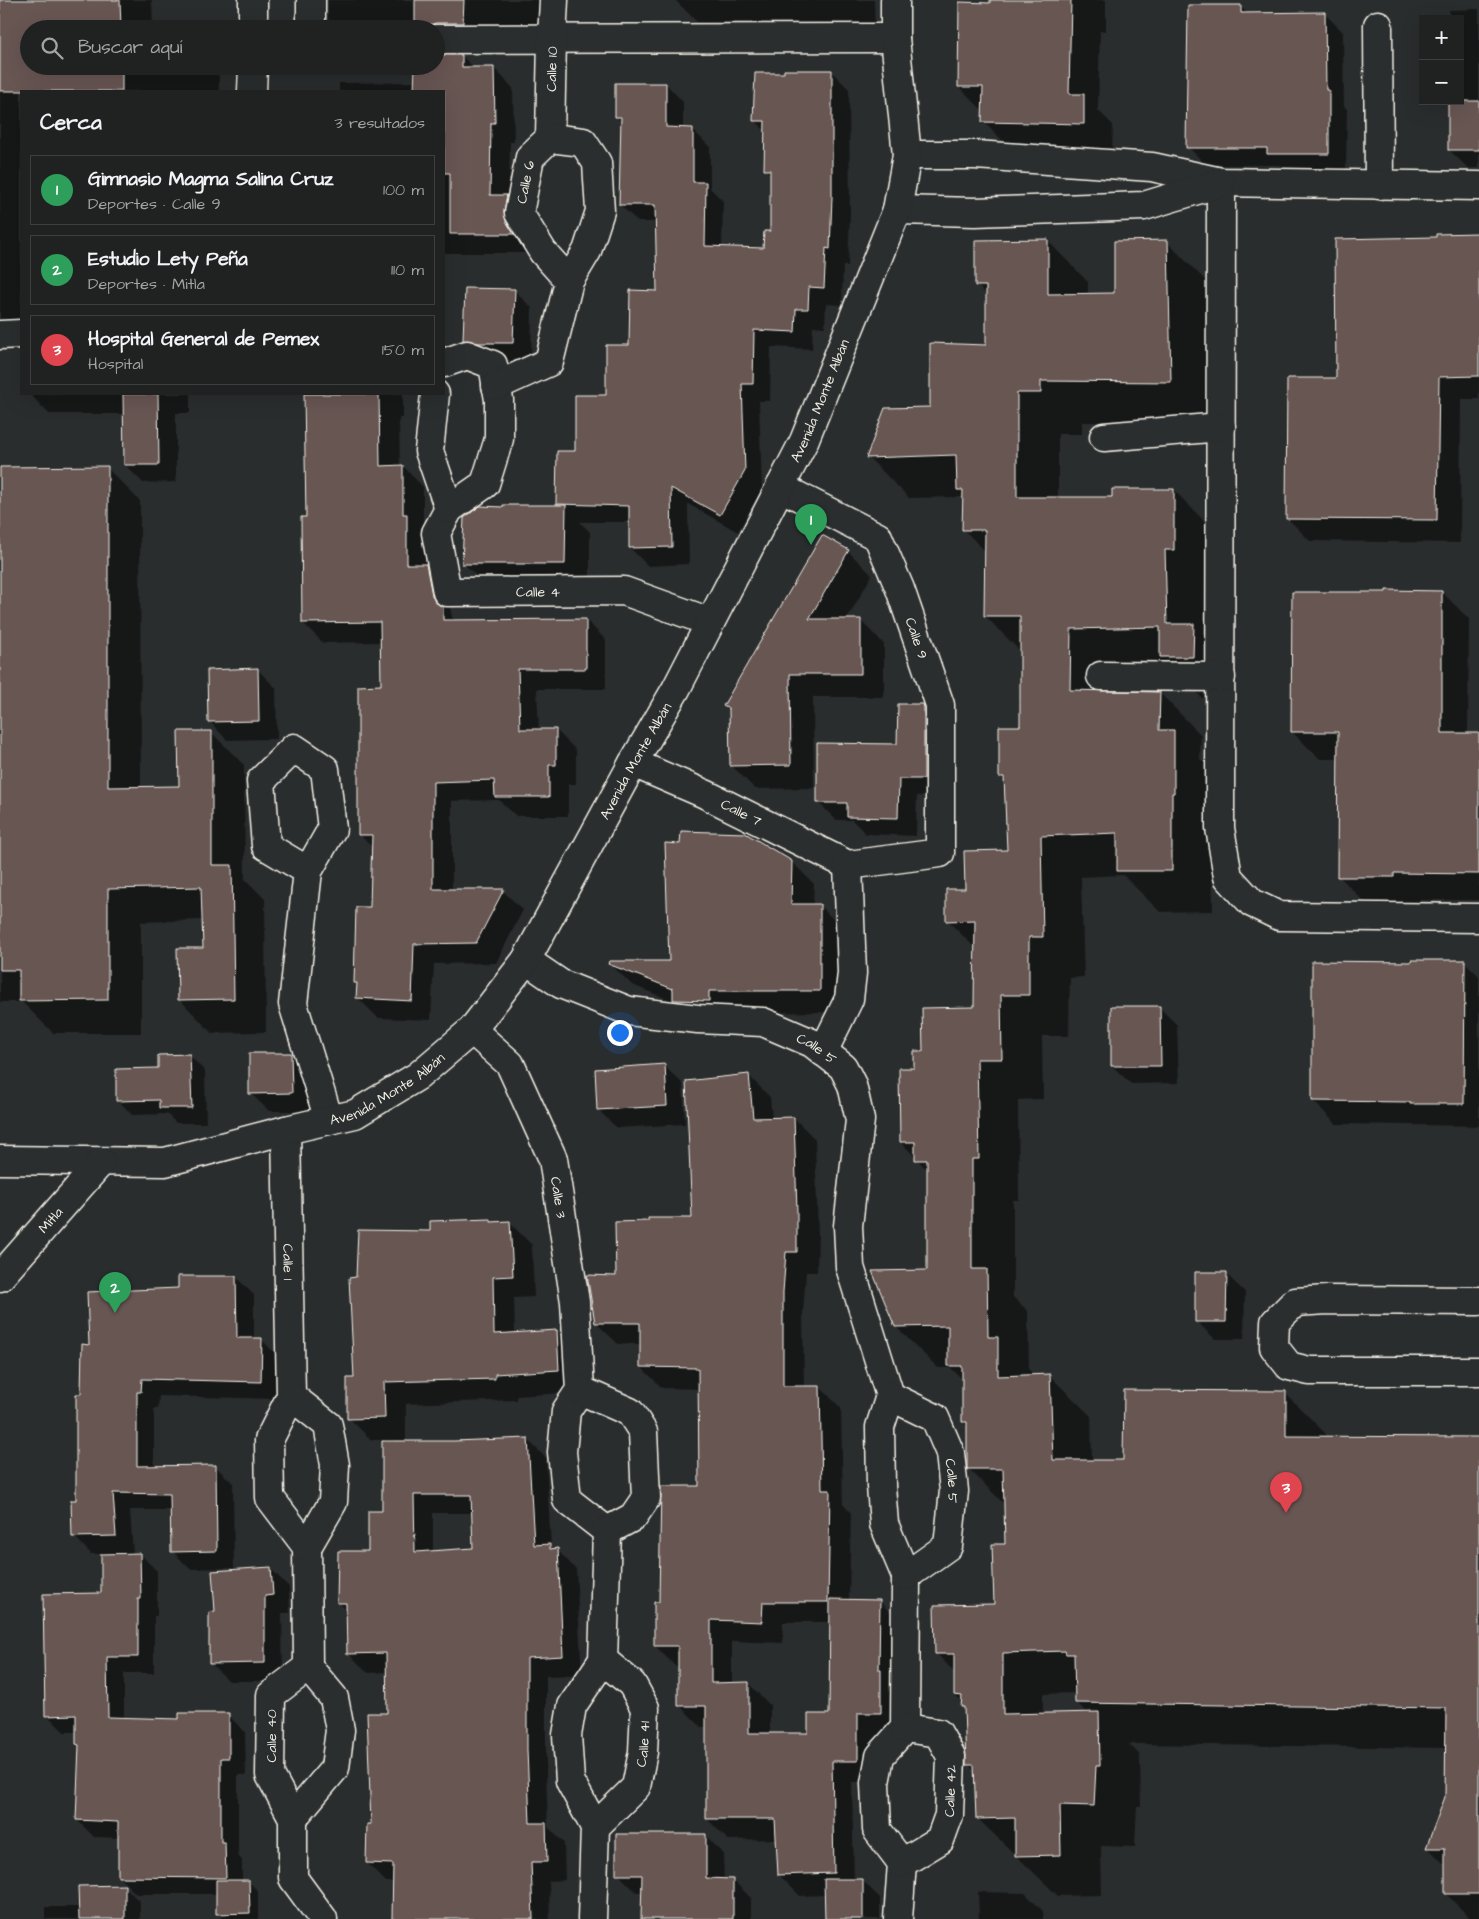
<!DOCTYPE html>
<html lang="es">
<meta charset="utf-8">
<style>
:root{--surface:#202222;--page:#282a2a;--text:#f1f3f6;--muted:#a2a4a5;--line:#3d3f40;--accent:#0b8043}
body{margin:0;font-family:"Architects Daughter",sans-serif;background:var(--page);color:var(--text)}
.controls{position:absolute;right:15px;top:15px;display:grid;overflow:hidden;border-radius:0px;box-shadow:0 5px 20px #0002}
.controls button{width:45px;height:45px;display:grid;place-items:center;padding:0;border:0;border-bottom:1px solid var(--line);background:var(--surface);color:var(--text);font:25px sans-serif}
.you{position:absolute;left:619px;top:1032px;width:18px;height:18px;margin:-12px;border:4px solid #fff;border-radius:50%;background:#1a73e8;box-shadow:0 0 0 8px #1a73e833}
.badge{display:grid;place-items:center;width:32px;height:32px;border-radius:50%;background:var(--accent);color:#fff;font-size:16px;font-weight:700}
.pin{position:absolute;translate:-50% -41px;filter:drop-shadow(0 1px 2px #0008)}
.pin::after{content:'';position:absolute;top:26px;width:18px;height:15px;background:inherit;clip-path:polygon(0 0,100% 0,50% 100%)}
.list{margin:0;padding:0;list-style:none}
h2{display:flex;justify-content:space-between;align-items:center;height:65px;margin:0;padding:0 20px;font-size:21px}
h2 small{font-size:16px;font-weight:400;color:var(--muted)}
.list li{display:grid;grid-template-columns:32px 1fr auto;gap:15px;align-items:center;box-sizing:border-box;height:70px;margin:0 10px 10px;padding:0 10px;border:1px solid var(--line);border-radius:0px}
.list b{display:block;font-size:19px;white-space:nowrap}
.list p{margin:0;font-size:16px;white-space:nowrap;color:var(--muted)}
.list em{font-size:16px;font-style:normal;color:var(--muted)}
.icon{flex:none;width:28px;height:28px;fill:none;stroke:currentColor;stroke-width:2;stroke-linecap:round;stroke-linejoin:round}
.map{position:relative;flex:none;width:1479px;height:1919px;overflow:hidden}
.search{position:absolute;background:var(--surface);box-shadow:0 5px 20px #0002;left:20px;top:20px;width:425px;height:55px;display:flex;align-items:center;gap:12px;box-sizing:border-box;padding:0 18px;border-radius:28px;color:var(--muted);font-size:19px}
.panel{position:absolute;background:var(--surface);box-shadow:0 5px 20px #0002;left:20px;top:90px;width:425px;height:305px;border-radius:0px}
.map>svg:first-child{display:block}
.shadow{fill:#0007;fill-rule:evenodd}
.building{fill:#685653;stroke:#f4f1e8;fill-rule:evenodd}
.lines{fill:none;stroke-linecap:round;stroke-linejoin:round}
.minor-casing{stroke:#f4f1e8;stroke-width:31}
.minor{stroke:#2a2d2e;stroke-width:28}
.labels{text-anchor:middle;stroke-width:4;stroke-linejoin:round;paint-order:stroke}
.street-label{font-size:14px;fill:#f4f1e8;stroke:#2a2d2e}
</style>
<div class="map">
<svg width="1479" height="1919" viewBox="0 0 1479 1919">
<rect width="100%" height="100%" fill="#2a2d2e"/>
<filter id="ink" filterUnits="userSpaceOnUse"><feTurbulence type="fractalNoise" baseFrequency=".02" numOctaves="2"/><feDisplacementMap in="SourceGraphic" scale="10" xChannelSelector="R" yChannelSelector="G"/><feConvolveMatrix kernelMatrix="1 2 1 2 8 2 1 2 1" color-interpolation-filters="sRGB"/></filter>
<g filter="url(#ink)">
<!-- shadow -->
<g class="shadow">
<path d="M0,0H152L153,29H29V66H209L219,76V91H21V324L0,325Z"/>
<path d="M328,0H540V26L442,50L440,56H462L474,68H494L513,88L514,142H510L509,199L532,253H444V91H339V83L416,82L436,66V29H338L328,19Z"/>
<path d="M675,0H874L875,31L773,32L764,23L697,22Z"/>
<path d="M991,0H1106V31H1100L1098,110L1113,125L1112,152L1012,150L983,121V111L959,87L991,4Z"/>
<path d="M1240,6L1249,15L1325,14L1343,32L1344,106L1347,109L1346,171H1286L1281,165H1206L1188,147Z"/>
<path d="M1479,9V168H1468L1449,150L1460,101V19H1449V10Z"/>
<path d="M832,72L849,89L850,215L848,266H843L842,305L826,304L825,327L813,326L812,349L771,347L770,401H759L762,489L738,532L688,504L689,564L648,566L630,548V522H580L590,532V588H489L463,563L560,506L557,504L577,453L607,396L658,292L657,222H638L620,205L622,122L617,117L666,84L683,102V129H692L710,147V188L723,201L722,248L764,249L772,232V176L766,170V132L755,120Z"/>
<path d="M1479,235V399H1461L1460,543L1310,541L1287,518L1337,380L1437,239Z"/>
<path d="M1047,240L1088,282V295H1115L1167,242L1208,283L1211,423L1082,422V434H1058V498H1113L1174,490L1215,532V590H1206L1207,639L1234,666V698H1202L1172,668L1112,670L1111,692L1160,693L1201,735L1200,759L1214,772L1212,834L1213,911L1160,912L1123,875L1081,877L1084,977L1070,978L1069,1036H1042L1043,1099L1018,1100L1019,1200H1013V1297L1028,1311L1029,1370L1035,1376L1049,1375L1091,1416L1092,1461H1125L1285,1393L1326,1434V1437L1479,1438V1919H1471L1446,1894V1866L1427,1847L1446,1797V1748L1129,1744L1140,1755L1141,1806H1137L1135,1847L1101,1846L1102,1895L1058,1896L977,1818L975,1772L968,1764L966,1709L963,1707V1702L955,1695V1673L937,1654L996,1605L1006,1545L1005,1505L969,1469L968,1427L963,1422V1380L951,1368H938L896,1327L928,1271V1171L901,1142L915,1069L924,1052L975,1009L976,949L947,920L966,890L1009,852L1006,782L1000,777L1021,728V652L985,616L986,552L963,529L964,497L909,498L868,457L931,409L988,346V296L977,285ZM1076,1693L1077,1703L1088,1714H1043V1694Z"/>
<path d="M514,290L532,308L531,361L497,360L483,358L464,340Z"/>
<path d="M30,394H190V413H176V482L143,483L125,465L124,414H49Z"/>
<path d="M306,394H403V418H399L400,467L403,466L423,487V532L427,536V567L446,586L452,617L456,621L586,620L606,640V689H537L539,730H556L576,750V784H568V816H516L499,800L452,801V891H503L523,910L496,963L434,964L431,1020L378,1018L358,998V986L355,982L371,908L373,848L359,834L382,686V642L323,643L303,623L307,518Z"/>
<path d="M0,468H107L140,501L141,788L180,787L211,732L244,765L245,879L265,899L266,1032L212,1033L179,999L204,949L203,920L141,922V1033H53L22,1002H0Z"/>
<path d="M822,537L848,551L872,575L846,621H861L884,644V697H813L814,788L755,789L732,766L730,712L724,706Z"/>
<path d="M1442,592L1469,619L1468,735H1479V900H1420V904H1366L1339,876V759H1320L1292,732Z"/>
<path d="M258,670L276,688L277,739L227,740L209,721Z"/>
<path d="M923,705L941,724L942,797L917,796L916,836L866,834L852,820H836L818,802L899,745Z"/>
<path d="M792,862L814,884L813,905H819L841,927L842,1012L730,1013L678,1003L632,985L609,963H670Z"/>
<path d="M1464,961L1479,976V1126L1336,1124L1313,1101L1412,963Z"/>
<path d="M1159,1007L1177,1025L1179,1083L1131,1084L1112,1066Z"/>
<path d="M290,1054L309,1072V1111H269L250,1093Z"/>
<path d="M190,1056L205,1071L206,1123H176L167,1114L132,1115L118,1100L160,1070Z"/>
<path d="M664,1066L683,1084L685,1124L617,1128L598,1110Z"/>
<path d="M749,1076L770,1097L772,1119L794,1118L815,1139L818,1234L817,1272H806L803,1314L804,1387H820L841,1408L843,1504L851,1513L849,1601H879L900,1622L901,1733H879L878,1782H852L854,1880H862L880,1898V1919H826V1895L800,1896L779,1875L777,1839L728,1840L707,1819V1727H701L680,1706V1667H676L655,1646L660,1603L700,1487V1389L662,1388L641,1367V1344H618L596,1323L617,1277L693,1219ZM783,1622H831L830,1715L809,1734H770V1705L749,1684H732V1641L783,1643Z"/>
<path d="M490,1220L494,1223H510L532,1245L534,1297L514,1298L515,1334L557,1331L579,1353L580,1392L517,1396V1400L406,1404V1440H394V1442H454L527,1439L546,1458L551,1547L554,1550H557L576,1569L582,1675L546,1676V1770L548,1827L564,1843L565,1880L549,1881L550,1919H394V1882H386L367,1863L388,1714L387,1672L368,1673L349,1654L347,1611L338,1602L369,1552L384,1512V1440H371L349,1418L355,1379L358,1279L431,1233ZM433,1513H473L474,1550L433,1552Z"/>
<path d="M1226,1274L1245,1292L1244,1339H1215L1196,1321Z"/>
<path d="M236,1277L254,1295V1339H261L279,1357L278,1399L159,1396L158,1409H154V1467L215,1466L233,1483L234,1570L270,1568L289,1587L290,1613H282L283,1681H229L210,1663L216,1613L232,1568L190,1569L172,1551L171,1510H130L133,1554H140L157,1571V1616H154V1673H124V1719L180,1720L228,1715L245,1732L246,1775H238V1856L242,1860V1882H249L258,1891V1919H223L218,1913L217,1894H136L119,1877V1838L94,1837L77,1820L80,1747L77,1744V1732H64L47,1715L102,1594V1554H91L74,1536L78,1501L82,1396L90,1346L180,1289Z"/>
<path d="M705,1835L723,1853L724,1880H733L751,1898V1919H643V1892H636L618,1874Z"/>
<path d="M124,1886L140,1902V1919H45V1907H80Z"/>
<path d="M978,1892L1025,1893L1043,1911V1919H979Z"/>
</g>
<!-- building -->
<g class="building">
<path d="M0,0H120L121,29H29V66H122V91H0Z"/>
<path d="M415,0H464L463,23H436L429,25L425,29H415Z"/>
<path d="M990,0H1071L1069,94H1084V124L982,122L983,87H958L959,2L990,3Z"/>
<path d="M1188,5H1241V13L1325,12L1326,90H1329V154H1267V148H1186Z"/>
<path d="M436,55H462V67H494L495,123H491L490,195H507L504,211L506,221L514,234H450V173H444V91H414L415,66H436Z"/>
<path d="M784,70H832V197L830,249L826,248L824,288L809,287L808,309H796L795,332L754,330L753,384H742L745,471L720,515L671,488L672,547L629,548V506L556,504L557,451H575V395H606V345H629L630,290L657,291L655,205H619L621,117H615V83H666V127L693,128V182H706L705,246L763,248L764,231H770V170H764L765,121H753L755,73H784Z"/>
<rect x="1448" y="101" width="31" height="49"/>
<path d="M1479,233V376L1439,377L1437,520L1286,519L1287,378H1336L1335,239L1436,237V234Z"/>
<path d="M1048,239V294L1114,293V241L1168,240L1171,382L1041,381V393H1017V497H1112V489H1174V550H1165L1167,624H1194L1193,657H1160V627L1071,629L1070,690L1160,692L1159,730H1174V793H1172V871H1117V833L1041,836L1043,937H1029V995H1001L1002,1059H977L979,1159H972V1269H987L988,1337H998V1376L1050,1374L1053,1460H1123L1124,1390L1286,1391V1436L1479,1437V1894H1445V1848H1426L1445,1797L1446,1708L1075,1703L1074,1654H1066L1065,1651L1003,1653V1714L1099,1712L1100,1766H1096L1094,1806L1060,1805L1061,1855L1015,1856V1818L976,1819L974,1765H966L964,1707H961L962,1696L954,1695V1654H935L934,1605L994,1604L992,1544H1005L1003,1469H967V1422H962V1366H948V1326L895,1327L872,1271L927,1270V1160H915V1142H900L899,1068H914V1051H923L922,1008L974,1007L975,920L946,921V889H965L964,851L1007,850L1004,777H999V726H1020V616H984L985,530H962L963,490H957L956,455L866,458L885,408L930,407V343L986,345V286H975V240Z"/>
<path d="M465,288L515,289L513,343H478L463,340Z"/>
<path d="M123,394H158L159,465H124Z"/>
<path d="M304,394H379L380,466L403,465V514H407V564H426L432,595L435,602L443,607V620L586,619V669H518L520,729H556V765H549V797H495L494,780L433,782V889H504L476,943L414,944L412,1001L356,998L357,983H354L356,907H370L372,835H358V686L381,685L380,622L302,623L301,517H306Z"/>
<path d="M108,466V787L179,786L178,731H212V865H232L234,999L178,1000L177,948H203L201,887L108,889V1000L19,1001V970H0V467Z"/>
<path d="M503,505H566L565,564H462L464,518L480,506L503,507Z"/>
<path d="M822,535L849,550L809,619H861V674H790L791,765L730,766L729,709L723,706Z"/>
<path d="M1386,590L1442,591V733H1479V874L1394,873V877H1337L1338,732H1291L1292,592H1386Z"/>
<path d="M258,668L259,721L208,722L207,670Z"/>
<path d="M898,704H923L924,708V779H899L898,818L847,817V803H817V743L897,744Z"/>
<path d="M681,831L745,833L792,861L791,904H820V991H709V1001L673,1000V989L608,964L609,961H669L665,843L680,844Z"/>
<path d="M1411,960H1465L1464,1104H1410V1102L1312,1101V961L1411,962Z"/>
<path d="M1111,1006H1160L1161,1066H1111Z"/>
<path d="M249,1053H291L292,1093L249,1094Z"/>
<path d="M190,1054L192,1108H159V1100L116,1101V1069L158,1068V1055Z"/>
<path d="M665,1064L667,1106L597,1110L595,1069Z"/>
<path d="M749,1074L753,1118L794,1117L797,1212V1252H786L783,1292V1386H820L822,1490H830L828,1602H763L762,1622L711,1620V1683L749,1682V1733H808V1714H829L830,1599L880,1600L879,1670H881V1713H858V1761H832L834,1873L778,1875L775,1819H706V1706H678V1646H654V1602H659L661,1486H699L698,1368L640,1367V1323H595L587,1275L616,1276L615,1222L648,1221V1218H692L686,1081Z"/>
<path d="M491,1219V1222L510,1221L513,1276L493,1277L494,1334L557,1330L559,1370L495,1374V1379L384,1382L385,1418L347,1419V1378H354L349,1278L356,1277L358,1230L430,1231V1221Z"/>
<path d="M1195,1272H1227L1226,1322H1195Z"/>
<path d="M178,1276H236L237,1338H262L261,1382L142,1379L141,1392H137V1466L216,1465L217,1551L171,1552L170,1494L113,1493L116,1536L72,1537L71,1500H76V1394H81L82,1344L89,1345L87,1292L178,1288Z"/>
<path d="M528,1438L534,1545L550,1544V1549L558,1548L563,1656L527,1658V1750L530,1823H546L547,1862H531L533,1919H392L393,1864L366,1863L367,1824H371L367,1713H387L386,1653L347,1654L346,1603H337L338,1551H368V1511H382V1441H454ZM414,1495H471L473,1548L415,1552Z"/>
<path d="M140,1553L141,1599H138V1657H107L108,1717L179,1719V1713H229V1758H221V1842H225L226,1878L118,1877V1822L76,1820L79,1745L76,1744V1715L45,1716L43,1594L101,1593V1554Z"/>
<path d="M271,1567L273,1595L265,1596V1663L209,1664V1612L215,1611L212,1571Z"/>
<path d="M616,1834H706V1878L733,1879V1919H641L642,1875H616Z"/>
<path d="M824,1879H863V1919H825Z"/>
<path d="M216,1880H249L250,1913L216,1914Z"/>
<path d="M125,1885V1919H79L78,1886Z"/>
</g>
<g class="lines">
<!-- minor casing -->
<g class="minor-casing">
<g id="minor">
<path d="M1378,25L1379,185"/>
<path d="M253,29V0"/>
<path d="M311,29V0"/>
<path d="M436,39L895,38"/>
<path d="M252,91L253,66"/>
<path id="s1" d="M550,138L552,39L554,0"/>
<path d="M907,155H975L1152,167L1221,182L1479,186"/>
<path d="M1221,182L1220,828L1228,877L1252,903L1279,916L1479,918"/>
<path d="M897,210L975,212L1144,206L1220,183"/>
<path d="M0,335L21,334"/>
<path id="s2" d="M444,363L467,355L493,365L499,400V439L485,484L449,509L436,533L447,592L624,591L710,622"/>
<path id="s3" d="M496,386L549,362L569,281L543,252L519,213L530,157L550,138L583,142L597,163L600,211L587,251L569,281"/>
<path d="M435,394L429,451L449,509"/>
<path d="M1104,437L1221,427"/>
<path d="M1101,676L1221,677"/>
<path id="s4" d="M633,763L705,794L848,865L940,853V705L900,589L878,537L780,487"/>
<path d="M308,871L332,829L325,769L294,748L261,781L266,846L308,871L293,1004L329,1120"/>
<path id="s5" d="M526,960L561,984L629,1011L698,1019L763,1022L812,1043L843,1067L852,1085L860,1120L848,1226L850,1267L890,1396L880,1427L881,1486L884,1524L906,1576L905,1728L880,1756L875,1783L877,1830L902,1863L898,1919"/>
<path id="s6" d="M472,1030L510,1064L553,1159L575,1302L580,1390L566,1411L562,1452L567,1500L607,1531"/>
<path d="M823,1052L849,999L852,973L848,865"/>
<path id="s7" d="M286,1130L291,1396L269,1440L270,1498L307,1547L308,1667L271,1695L270,1775L293,1818V1878L323,1919"/>
<path id="s8" d="M0,1160L165,1162L286,1130L355,1114L418,1076L472,1030L526,960L633,763L676,689L804,441L897,210L907,155L895,38V0"/>
<path id="s9" d="M0,1277L101,1162"/>
<path d="M1479,1301L1327,1300L1295,1302L1275,1322L1274,1347L1289,1366L1309,1371H1479"/>
<path d="M580,1390L630,1412L643,1432L646,1498L633,1517L607,1531"/>
<path d="M291,1396L328,1425L335,1465L333,1502L307,1547"/>
<path id="s10" d="M890,1396L935,1418L950,1453L954,1491L948,1546L906,1576"/>
<path d="M293,1818L335,1768L340,1730L334,1698L308,1667"/>
<path id="s11" d="M595,1827L636,1787L643,1752L645,1708L632,1684L603,1660"/>
<path id="s12" d="M902,1863L940,1840L949,1815L951,1756L938,1733L905,1728"/>
<path d="M592,1919L595,1827L570,1781L567,1735L572,1706L603,1660L607,1531"/>
</g>
</g>
<!-- minor -->
<use href="#minor" class="minor"/>
</g>
</g>
<g class="labels">
<!-- street labels -->
<g class="street-label">
<text dy="5" stroke="none"><textPath href="#s1" startOffset="69">Calle 10</textPath></text>
<text dy="5" stroke="none"><textPath href="#s3" startOffset="258">Calle 6</textPath></text>
<text dy="5" stroke="none"><textPath href="#s8" startOffset="1226">Avenida Monte Albán</textPath></text>
<text dy="5" stroke="none"><textPath href="#s2" startOffset="396">Calle 4</textPath></text>
<text transform="translate(917 638) rotate(71)" y="5">Calle 9</text>
<text dy="5" stroke="none"><textPath href="#s8" startOffset="821">Avenida Monte Albán</textPath></text>
<text dy="5" stroke="none"><textPath href="#s4" startOffset="119">Calle 7</textPath></text>
<text dy="5" stroke="none"><textPath href="#s5" startOffset="310">Calle 5</textPath></text>
<text dy="5" stroke="none"><textPath href="#s8" startOffset="401">Avenida Monte Albán</textPath></text>
<text dy="5" stroke="none"><textPath href="#s6" startOffset="194">Calle 3</textPath></text>
<text dy="5" stroke="none"><textPath href="#s9" startOffset="76">Mitla</textPath></text>
<text dy="5" stroke="none"><textPath href="#s7" startOffset="132">Calle 1</textPath></text>
<text dy="5" stroke="none"><textPath href="#s10" startOffset="116">Calle 5</textPath></text>
<text transform="translate(271 1736) rotate(-90)" y="5">Calle 40</text>
<text dy="5" stroke="none"><textPath href="#s11" startOffset="101">Calle 41</textPath></text>
<text dy="5" stroke="none"><textPath href="#s12" startOffset="95">Calle 42</textPath></text>
</g>
</g>
</svg>
<div class="controls">
<button>+</button>
<button>−</button>
</div>
<div class="you"></div>
<div class="pin badge" style="left:811px;top:545px;background:#2e9e5b">1</div>
<div class="pin badge" style="left:115px;top:1313px;background:#2e9e5b">2</div>
<div class="pin badge" style="left:1286px;top:1513px;background:#e0444e">3</div>
<div class="search"><svg class="icon" aria-label="search" viewBox="0 0 24 24"><circle cx="10" cy="10" r="6"/><path d="M15 15l6 6"/></svg>Buscar aquí</div>
<section class="panel">
<h2>Cerca<small>3 resultados</small></h2>
<ul class="list">
<li><span class="badge" style="background:#2e9e5b">1</span><div><b>Gimnasio Magma Salina Cruz</b><p>Deportes · Calle 9</p></div><em>100 m</em></li>
<li><span class="badge" style="background:#2e9e5b">2</span><div><b>Estudio Lety Peña</b><p>Deportes · Mitla</p></div><em>110 m</em></li>
<li><span class="badge" style="background:#e0444e">3</span><div><b>Hospital General de Pemex</b><p>Hospital</p></div><em>150 m</em></li>
</ul>
</section>
</div>
